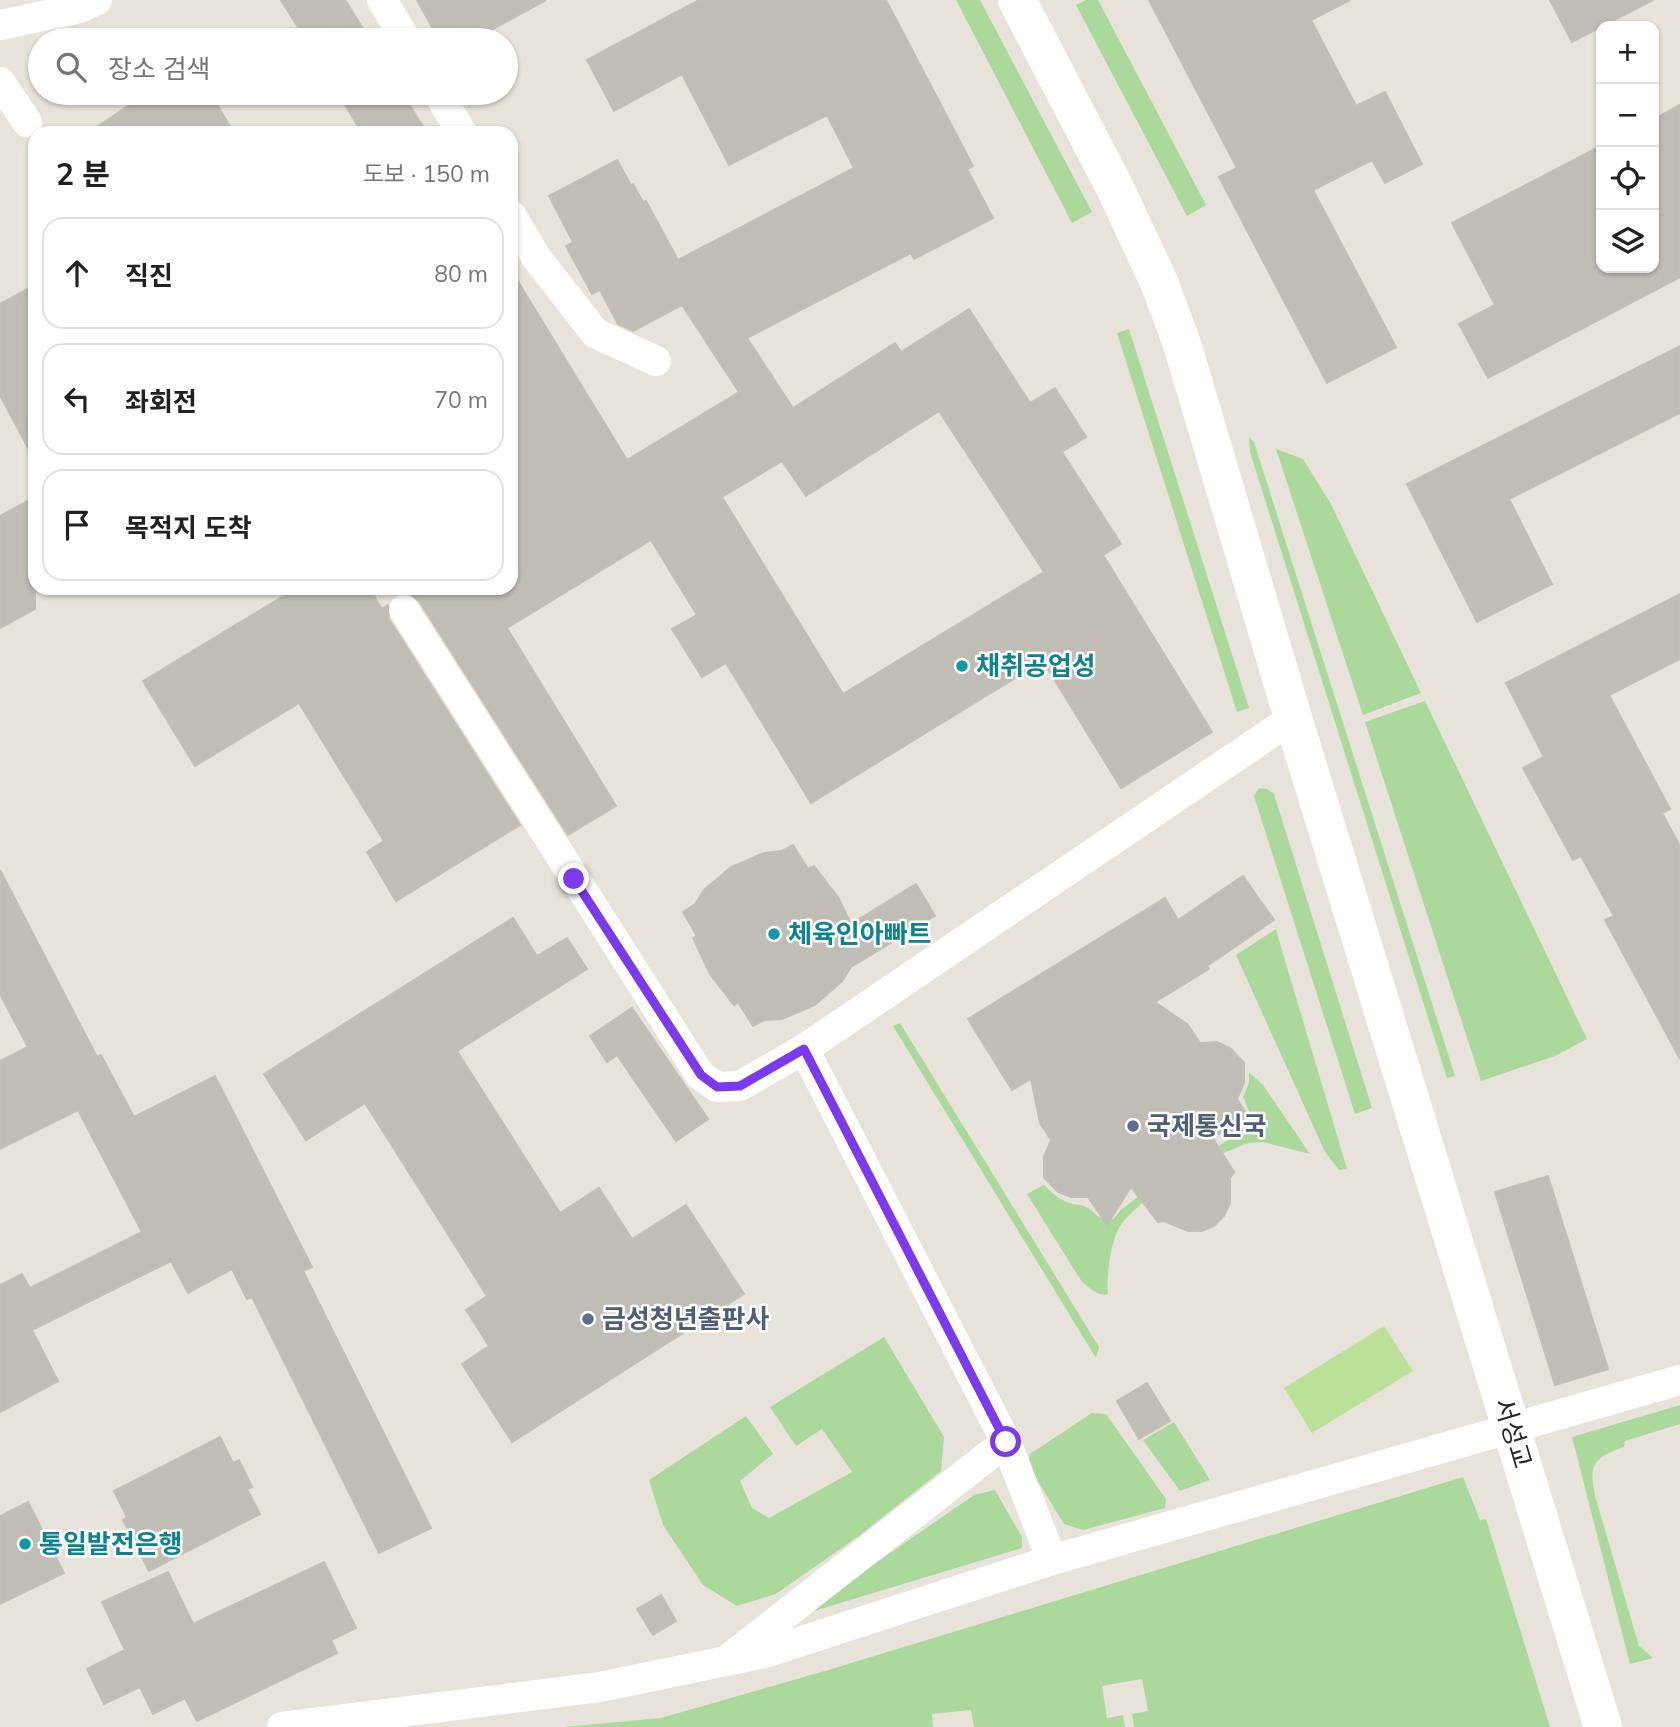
<!DOCTYPE html>
<html lang="ko">
<meta charset="utf-8">
<style>
:root{--surface:#fff;--page:#f2f2f2;--text:#202124;--muted:#757577;--line:#e0e0e0}
body{margin:0;font-family:Mulish,"Noto Sans KR",sans-serif;background:var(--page);color:var(--text)}
.controls{position:absolute;right:21px;top:21px;display:grid;overflow:hidden;border-radius:14px;box-shadow:0 2px 5px #0004}
.controls button{width:63px;height:63px;display:grid;place-items:center;padding:0;border:0;border-bottom:2px solid var(--line);background:var(--surface);color:var(--text);font:35px sans-serif}
.stop{position:absolute;width:21px;height:21px;margin:-16px;border:5px solid #7c3aed;border-radius:50%;background:#fff}
.stop.end{background:#7c3aed;border-color:#fff;box-shadow:0 2px 7px #0008}
.list{margin:0;padding:0;list-style:none}
h2{display:flex;justify-content:space-between;align-items:center;height:91px;margin:0;padding:0 28px;font-size:30px}
h2 small{font-size:23px;font-weight:400;color:var(--muted)}
.list li{display:grid;grid-template-columns:46px 1fr auto;gap:21px;align-items:center;box-sizing:border-box;height:112px;margin:0 14px 14px;padding:0 14px;border:2px solid var(--line);border-radius:21px}
.list b{display:block;font-size:26px;white-space:nowrap}
.list em{font-size:23px;font-style:normal;color:var(--muted)}
.icon{flex:none;width:38px;height:38px;fill:none;stroke:currentColor;stroke-width:2;stroke-linecap:round;stroke-linejoin:round}
.map{position:relative;flex:none;width:1680px;height:1727px;overflow:hidden}
.search{position:absolute;background:var(--surface);box-shadow:0 2px 5px #0004;left:28px;top:28px;width:490px;height:77px;display:flex;align-items:center;gap:18px;box-sizing:border-box;padding:0 24px;border-radius:38px;color:var(--muted);font-size:26px}
.panel{position:absolute;background:var(--surface);box-shadow:0 2px 5px #0004;left:28px;top:126px;width:490px;height:469px;border-radius:21px}
.map>svg:first-child{display:block}
.green{fill:#abd99c}
.pitch{fill:#bbe098}
.building{fill:#c0bdb7;stroke:#c3bfb4;stroke-width:2;fill-rule:evenodd}
.lines{fill:none;stroke-linecap:round;stroke-linejoin:round}
.street{stroke:#fff;stroke-width:30}
.secondary{stroke:#fff;stroke-width:38}
.route{stroke:#7c3aed;stroke-width:9}
.culture-dot{fill:#0f9aa8;stroke:#fff;stroke-width:2.5}
.service-dot{fill:#5c6f8a;stroke:#fff;stroke-width:2.5}
.labels{text-anchor:middle;stroke-width:5;stroke-linejoin:round;paint-order:stroke}
.culture-label{font-size:26px;font-weight:bold;fill:#0d838f;stroke:#fff;text-anchor:start}
.service-label{font-size:26px;font-weight:bold;fill:#4e5e75;stroke:#fff;text-anchor:start}
.street-label{font-size:26px;fill:#272727;stroke:#fff}
</style>
<div class="map">
<svg width="1680" height="1727" viewBox="0 0 1680 1727">
<rect width="100%" height="100%" fill="#e8e3da"/>
<!-- green -->
<g class="green">
<path d="M956,0H980L1092,212L1072,223Z"/>
<path d="M1086,0H1098L1206,205L1187,216L1076,5Z"/>
<path d="M1129,329L1249,708L1237,712L1117,333Z"/>
<path d="M1249,437L1254,442L1455,1076L1447,1078L1250,452Z"/>
<path d="M1276,449L1303,459L1331,504L1421,693L1363,715Z"/>
<path d="M1425,701L1587,1039L1555,1056L1481,1081L1365,722Z"/>
<path d="M1259,788L1267,789L1274,794L1372,1108L1355,1114L1254,796Z"/>
<path d="M1276,929V930L1347,1169L1339,1170L1325,1152L1236,955Z"/>
<path d="M900,1023L1099,1347L1096,1358L893,1026Z"/>
<path d="M1249,1072L1263,1085L1310,1154L1263,1142L1248,1143L1214,1157L1210,1151L1235,1136L1248,1134C1256,1121 1248,1110 1243,1097L1249,1083Z"/>
<path d="M1044,1185C1053,1194 1061,1201 1073,1204C1076,1205 1080,1204 1084,1206C1096,1211 1098,1222 1113,1219L1121,1210L1144,1192L1148,1198C1139,1206 1130,1213 1123,1222C1111,1236 1106,1276 1108,1294C1098,1297 1090,1288 1082,1282L1027,1194Z"/>
<path d="M884,1337L944,1437L941,1471L860,1535L776,1594L737,1606L703,1585L663,1525L649,1480L746,1416L773,1454L740,1481L752,1508L769,1518L852,1472L822,1429L796,1446L770,1407Z"/>
<path d="M1680,1405V1424L1625,1441L1624,1447C1593,1458 1589,1464 1595,1496L1639,1646L1653,1658L1630,1664L1572,1437Z"/>
<path d="M1092,1413L1106,1414L1166,1499L1165,1508L1083,1530L1064,1524L1028,1465L1030,1454Z"/>
<path d="M1174,1422L1210,1480L1180,1491L1143,1440Z"/>
<path d="M1463,1477L1480,1520L1486,1519L1550,1727H1134L1132,1714L1148,1711L1142,1679L1102,1686L1107,1718L1123,1715L1125,1727H974L971,1710L932,1714L933,1727H563L661,1718L825,1671Z"/>
<path d="M995,1490L1022,1537V1548L814,1611L815,1605L974,1495Z"/>
</g>
<!-- pitch -->
<path class="pitch" d="M1384,1326L1413,1371L1312,1433L1284,1388Z"/>
<!-- building -->
<g class="building">
<path d="M281,0H345L370,40H306Z"/>
<path d="M417,0H546L473,40H439Z"/>
<path d="M699,0H886L973,166L967,169L993,218L914,259L911,253L747,338L793,408L895,343L901,352L969,309L1030,403L1055,388L1086,437L1062,452L1121,544L1103,555L1212,732L1121,788L1043,661L811,803L726,663L702,677L672,629L697,615L651,540L507,628L616,806L568,835L419,601L408,593L416,588H511V270L627,460L739,392L682,305L633,331L618,324L600,290L592,294L566,246L573,242L549,196L617,160L631,185L633,184L643,202L646,201L678,260L854,168L827,115L729,165L682,74L614,111L587,60ZM939,411L1044,572L843,694L722,497L782,461L806,496Z"/>
<path d="M1149,0H1350L1311,20L1356,106L1385,92L1422,164L1385,183L1372,160L1313,190L1396,347L1327,383L1219,177L1237,168Z"/>
<path d="M1550,0H1653L1572,42Z"/>
<path d="M124,93H210L234,133H88L131,104Z"/>
<path d="M338,93H402L427,133H362Z"/>
<path d="M1680,105V277L1488,378L1459,324L1495,305L1452,223L1601,146V268H1654V119Z"/>
<path d="M35,285V461L0,395V304Z"/>
<path d="M1680,346V413L1509,499L1552,584L1477,622L1407,484Z"/>
<path d="M35,497V609L0,628V516Z"/>
<path d="M297,588H369L382,609L388,605L389,619L520,825L396,901L367,852L384,841L299,703L195,766L143,681Z"/>
<path d="M1680,594V659L1609,695L1670,809L1662,813L1680,846V1059L1605,920L1614,916L1581,856L1573,860L1523,768L1544,757L1506,683Z"/>
<path d="M793,845L808,869L814,866L838,897L851,924L916,884L935,916L851,967L842,981L815,1005L782,1019L764,1020L753,1026L738,1002L734,1005L710,974L693,938L697,936L683,912L695,904L704,890L731,867L764,853L782,851Z"/>
<path d="M0,870L97,1057L101,1055L134,1117L215,1076L312,1267L303,1271L431,1528L379,1553L252,1297L247,1299L232,1269L188,1293L171,1261L32,1330L58,1381L0,1412V1285L22,1274L30,1288L142,1232L78,1110L0,1149V1061L28,1047L0,994Z"/>
<path d="M1243,876L1274,920L1207,966L1209,969L1155,1002L1188,1025L1200,1043L1217,1042L1230,1048L1244,1063V1083L1237,1099L1255,1128L1211,1135L1234,1172L1230,1178V1203L1224,1216L1214,1226L1202,1231H1188L1164,1221L1158,1222L1131,1187L1107,1225L1088,1197H1071L1058,1192L1044,1177V1157L1051,1140L1040,1123L1031,1079L1012,1090L968,1019L1165,898L1178,920Z"/>
<path d="M513,918L537,956L567,938L587,969L457,1051L560,1213L599,1188L632,1239L686,1205L744,1294L512,1442L462,1364L489,1346L466,1310L487,1296L365,1103L306,1140L264,1074Z"/>
<path d="M632,1008L708,1119L676,1141L617,1055L607,1062L590,1036Z"/>
<path d="M1548,1176L1608,1369L1555,1385L1495,1192Z"/>
<path d="M1147,1383L1170,1421L1139,1439L1117,1401Z"/>
<path d="M220,1437L233,1463L239,1460L252,1487L247,1489L260,1514L149,1571L123,1520L127,1517L114,1491Z"/>
<path d="M28,1502L64,1573L0,1604V1516Z"/>
<path d="M324,1562L356,1628L331,1640L337,1653L197,1721L185,1698L153,1714L140,1687L104,1704L87,1669L125,1650L102,1602L168,1572L193,1624Z"/>
<path d="M661,1595L676,1621L653,1635L637,1609Z"/>
</g>
<g class="lines">
<!-- street -->
<g class="street">
<path d="M382,0L406,40"/>
<path d="M0,25L80,8L97,0"/>
<path d="M0,82L27,122"/>
<path d="M438,93L462,133"/>
<path d="M511,215L536,257L595,333L656,361"/>
<path d="M404,610L700,1075L717,1087L740,1086L804,1049L1293,718"/>
<path d="M804,1049L1006,1442L1052,1560"/>
<path d="M732,1656L1006,1442"/>
<path d="M282,1727L600,1687L765,1653L1052,1560L1680,1380"/>
</g>
<!-- secondary -->
<path class="secondary" d="M1017,0L1114,186L1159,282L1182,344L1293,718L1603,1727"/>
</g>
<g class="lines">
<!-- route -->
<path class="route" d="M574,879L701,1075L717,1087L740,1086L804,1049L1006,1442"/>
</g>
<!-- markers -->
<g class="culture-dot">
<circle cx="962" cy="666" r="7"/>
<circle cx="774" cy="934" r="7"/>
<circle cx="25" cy="1544" r="7"/>
</g>
<g class="service-dot">
<circle cx="1133" cy="1126" r="7"/>
<circle cx="588" cy="1319" r="7"/>
</g>
<g class="labels">
<!-- culture labels -->
<g class="culture-label">
<text x="976" y="675">채취공업성</text>
<text x="788" y="943">체육인아빠트</text>
<text x="39" y="1553">통일발전은행</text>
</g>
<!-- service labels -->
<g class="service-label">
<text x="1147" y="1135">국제통신국</text>
<text x="602" y="1328">금성청년출판사</text>
</g>
<!-- street labels -->
<g class="street-label">
<text transform="translate(1513 1433) rotate(73)" y="9">서성교</text>
</g>
</g>
</svg>
<div class="controls">
<button>+</button>
<button>−</button>
<button><svg class="icon" aria-label="locate" viewBox="0 0 24 24"><circle cx="12" cy="12" r="6"/><path d="M12 2v4M12 18v4M2 12h4M18 12h4"/></svg></button>
<button><svg class="icon" aria-label="layers" viewBox="0 0 24 24"><path d="M12 4l9 5-9 5-9-5zM3 14l9 5 9-5"/></svg></button>
</div>
<div class="stop" style="left:1006px;top:1442px"></div>
<div class="stop end" style="left:574px;top:879px"></div>
<div class="search"><svg class="icon" aria-label="search" viewBox="0 0 24 24"><circle cx="10" cy="10" r="6"/><path d="M15 15l6 6"/></svg>장소 검색</div>
<section class="panel">
<h2>2 분<small>도보 · 150 m</small></h2>
<ul class="list">
<li><svg class="icon" aria-label="ahead" viewBox="0 0 24 24"><path d="M12 20V5M6 11l6-6 6 6"/></svg><div><b>직진</b></div><em>80 m</em></li>
<li><svg class="icon" aria-label="left" viewBox="0 0 24 24"><path d="M17 20v-9H6M10 6l-5 5 5 5"/></svg><div><b>좌회전</b></div><em>70 m</em></li>
<li><svg class="icon" aria-label="arrive" viewBox="0 0 24 24"><path d="M6 21V4h12l-3 4 3 4H6"/></svg><div><b>목적지 도착</b></div></li>
</ul>
</section>
</div>
